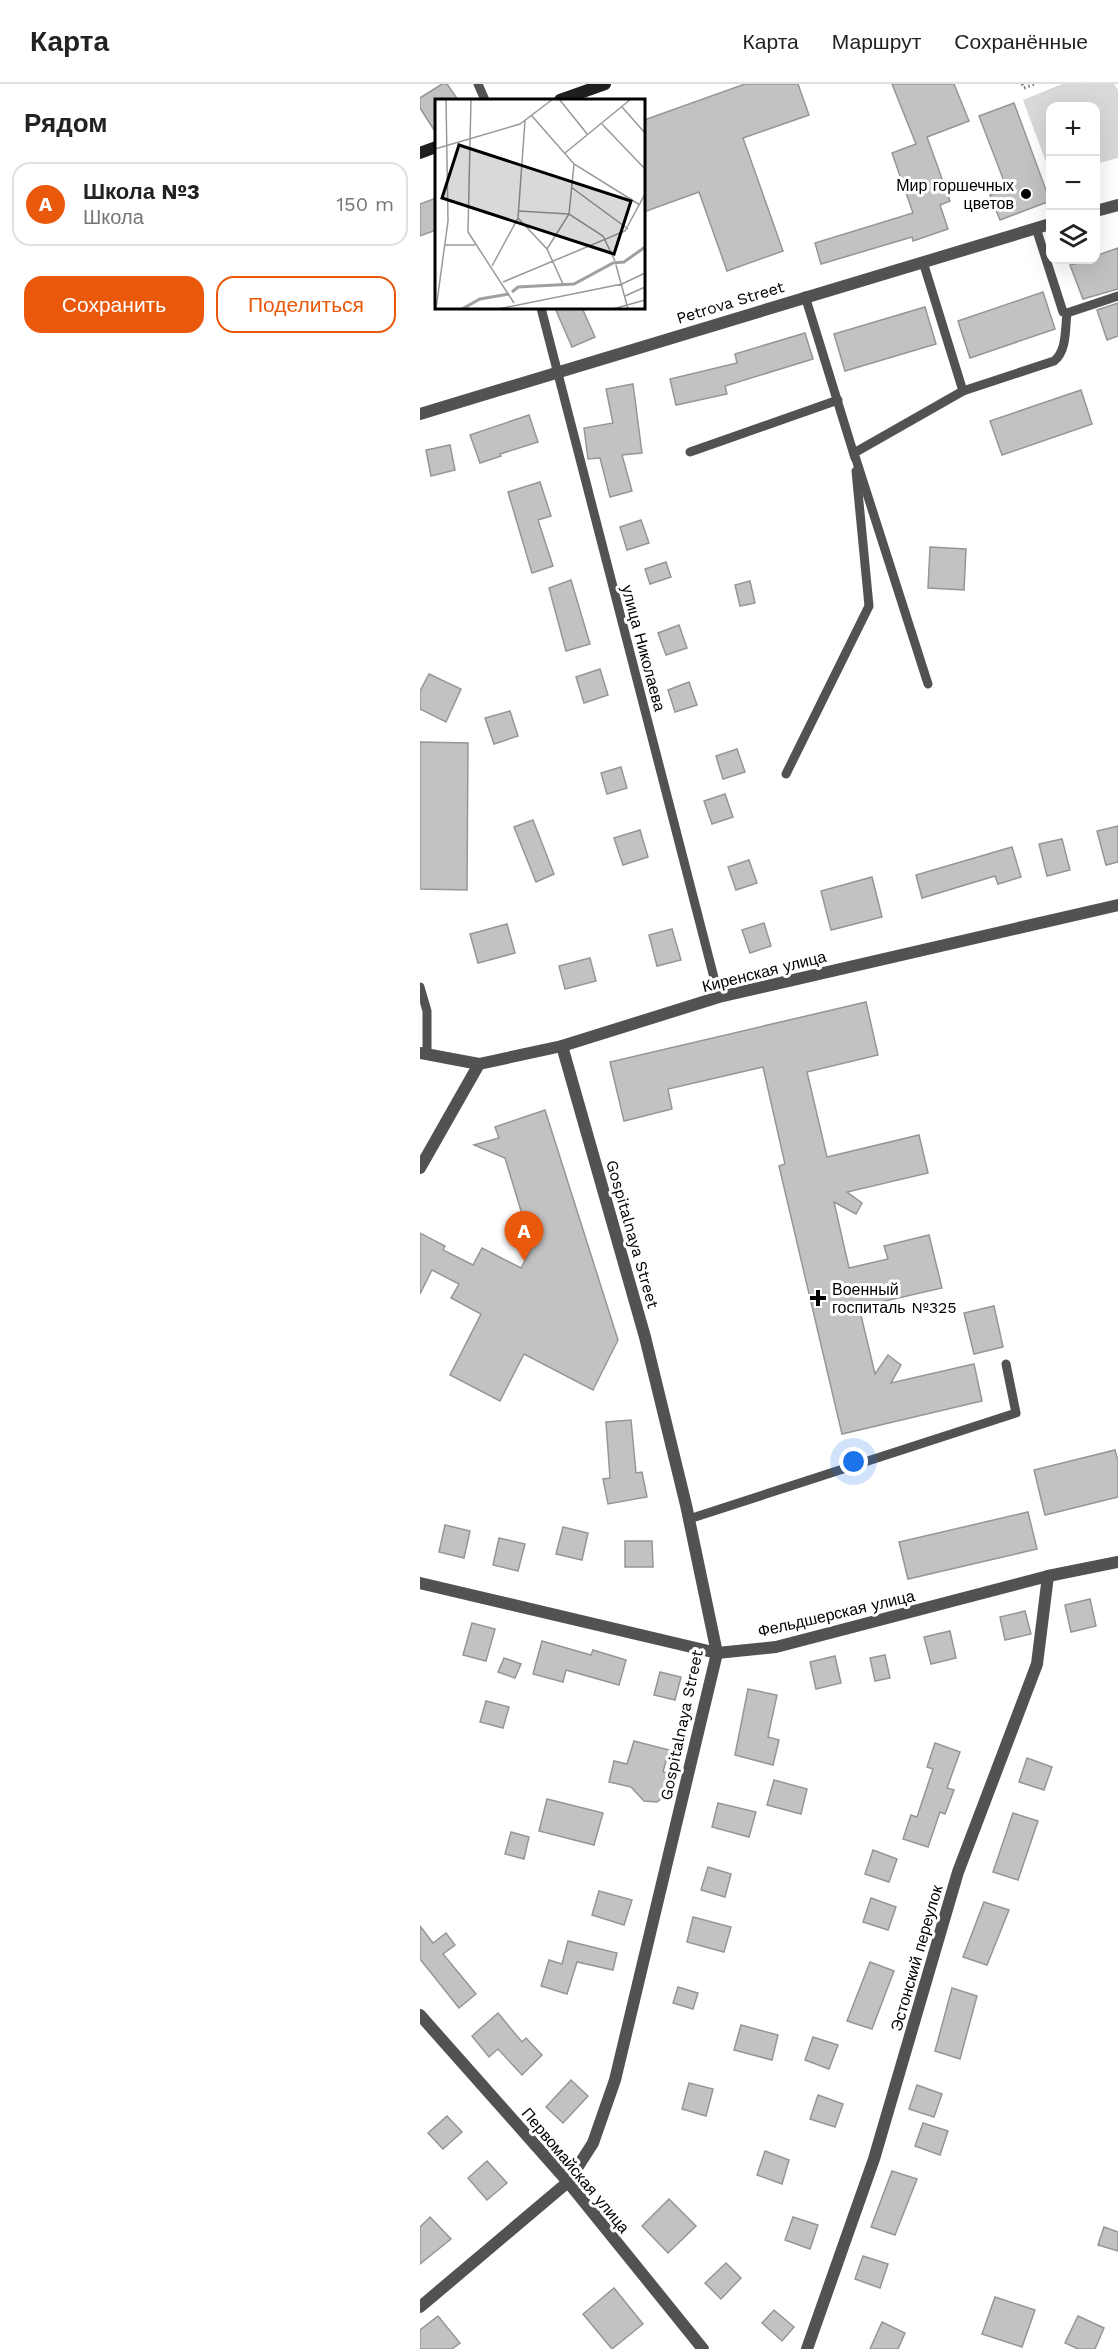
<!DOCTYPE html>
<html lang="ru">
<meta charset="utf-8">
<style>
:root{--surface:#fff;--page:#f2f2f2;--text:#222;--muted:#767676;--line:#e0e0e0;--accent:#ea580c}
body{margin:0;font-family:"Work Sans",sans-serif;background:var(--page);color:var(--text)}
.controls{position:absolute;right:18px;top:18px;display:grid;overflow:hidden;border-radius:12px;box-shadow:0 6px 24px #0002}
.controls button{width:54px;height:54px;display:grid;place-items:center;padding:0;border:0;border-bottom:2px solid var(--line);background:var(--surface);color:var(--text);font:30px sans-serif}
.you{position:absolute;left:434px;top:1378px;width:21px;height:21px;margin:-15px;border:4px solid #fff;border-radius:50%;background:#1a73e8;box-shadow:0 0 0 9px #1a73e833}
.badge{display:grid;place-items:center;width:39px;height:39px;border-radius:50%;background:var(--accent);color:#fff;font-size:20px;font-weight:700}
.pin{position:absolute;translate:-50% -50px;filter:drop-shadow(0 2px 3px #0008)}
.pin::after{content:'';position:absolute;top:32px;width:21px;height:18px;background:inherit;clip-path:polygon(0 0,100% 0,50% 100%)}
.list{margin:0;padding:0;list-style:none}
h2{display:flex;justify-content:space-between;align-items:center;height:78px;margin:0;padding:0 24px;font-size:26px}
h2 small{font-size:20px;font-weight:400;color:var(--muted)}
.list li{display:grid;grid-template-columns:39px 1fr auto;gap:18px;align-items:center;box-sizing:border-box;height:84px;margin:0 12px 12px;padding:0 12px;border:2px solid var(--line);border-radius:18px}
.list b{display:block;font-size:22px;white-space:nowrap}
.list p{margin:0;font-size:20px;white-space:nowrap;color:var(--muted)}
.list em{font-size:20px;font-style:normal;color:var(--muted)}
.actions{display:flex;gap:12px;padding:18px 24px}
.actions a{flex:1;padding:14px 0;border:2px solid var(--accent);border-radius:18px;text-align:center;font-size:21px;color:var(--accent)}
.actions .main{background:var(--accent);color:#fff}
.icon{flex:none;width:33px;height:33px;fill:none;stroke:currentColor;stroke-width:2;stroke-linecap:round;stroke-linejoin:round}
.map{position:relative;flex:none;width:698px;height:2265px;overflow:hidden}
header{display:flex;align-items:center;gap:36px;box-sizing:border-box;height:84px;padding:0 30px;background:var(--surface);border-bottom:2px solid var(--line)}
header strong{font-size:28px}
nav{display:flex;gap:33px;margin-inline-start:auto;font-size:21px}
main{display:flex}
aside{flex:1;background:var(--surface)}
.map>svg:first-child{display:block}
.garden{fill:#d9d9d9}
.building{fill:#c2c2c2;stroke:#969696;stroke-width:1.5}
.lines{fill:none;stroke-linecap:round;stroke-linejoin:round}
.path{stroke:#747474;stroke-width:3;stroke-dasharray:1.5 3;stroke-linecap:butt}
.service{stroke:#525252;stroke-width:9}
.minor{stroke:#525252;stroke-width:12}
.tertiary{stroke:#525252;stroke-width:12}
.secondary{stroke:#1f1f1f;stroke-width:12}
.poi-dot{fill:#000;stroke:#fff;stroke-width:2}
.labels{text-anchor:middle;stroke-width:6;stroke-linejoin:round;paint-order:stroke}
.poi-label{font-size:16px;fill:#000;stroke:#fff;text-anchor:end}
.street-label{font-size:16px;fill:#000;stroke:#fff}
.inset-river{fill:none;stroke:#a0a0a0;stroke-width:3}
.inset-road{fill:none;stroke:#999;stroke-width:1.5}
.view{fill:#000;fill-opacity:0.15;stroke:#000;stroke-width:3}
.inset-edge{fill:none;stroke:#000;stroke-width:3}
</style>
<header>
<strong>Карта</strong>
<nav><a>Карта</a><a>Маршрут</a><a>Сохранённые</a></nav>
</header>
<main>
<aside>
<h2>Рядом<small></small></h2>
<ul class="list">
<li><span class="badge">A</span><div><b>Школа №3</b><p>Школа</p></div><em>150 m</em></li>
</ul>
<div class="actions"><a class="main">Сохранить</a><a>Поделиться</a></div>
</aside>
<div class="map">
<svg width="698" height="2265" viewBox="0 0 698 2265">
<rect width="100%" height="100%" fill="#fff"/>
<!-- garden -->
<path class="garden" d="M642,0H694L698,6V74L676,80V22H630V89L603,16Z"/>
<!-- building -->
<g class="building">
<path d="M22,0H27L38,16H16V49L0,24V14Z"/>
<path d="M325,0H378L389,31L323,54L363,167L307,187L279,108L224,128V36Z"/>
<path d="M472,0H534L549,37L507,53L530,117L520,121L528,145L493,157L492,153L401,180L395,159L493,129L472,69L496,60Z"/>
<path d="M594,19L630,117L580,136L570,111L587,105L559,32Z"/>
<path d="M16,114V146L0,152V120Z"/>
<path d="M698,164V205L663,215L650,181L675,176V172Z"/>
<path d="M623,208L635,245L550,274L538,237Z"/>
<path d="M698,219V252L687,256L677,226Z"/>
<path d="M505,223L516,260L425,287L414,250Z"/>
<path d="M135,224H162L175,253L152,263Z"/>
<path d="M385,249L393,275L305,302L307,310L256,321L250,295L317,279L315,270Z"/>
<path d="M213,300L222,369L202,371L212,407L190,413L180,374L168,375L164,344L193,339L186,305Z"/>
<path d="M661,306L672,340L582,371L570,337Z"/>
<path d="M109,331L118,358L80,370L81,372L60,379L50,351Z"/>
<path d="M30,361L35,386L11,392L6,366Z"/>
<path d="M120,398L131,432L118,436L133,482L112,489L88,408Z"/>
<path d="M221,436L229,459L207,466L200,443Z"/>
<path d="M510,463L546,465L544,506L508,504Z"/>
<path d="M246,478L251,493L230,500L225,485Z"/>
<path d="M151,496L170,560L146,567L129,504Z"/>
<path d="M330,497L335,519L320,522L315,501Z"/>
<path d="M259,541L267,564L246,571L238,549Z"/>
<path d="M180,585L188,611L164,619L156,593Z"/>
<path d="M9,590L41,605L26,638L0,625V607Z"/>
<path d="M269,598L277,621L255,628L248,606Z"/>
<path d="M90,627L98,652L74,660L65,634Z"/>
<path d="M0,658L48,659L47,806L0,805Z"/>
<path d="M317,665L325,688L303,695L296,672Z"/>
<path d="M201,683L207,704L187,710L181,689Z"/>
<path d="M305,710L313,733L292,740L284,717Z"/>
<path d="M113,736L134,790L116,798L94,743Z"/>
<path d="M698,742V778L686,781L677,747Z"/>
<path d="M220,746L228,773L203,781L194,754Z"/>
<path d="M642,755L650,786L627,792L619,760Z"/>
<path d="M592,763L601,793L578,800L575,792L502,814L496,791Z"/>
<path d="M329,776L337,799L316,806L308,783Z"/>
<path d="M452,793L462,833L411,846L401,807Z"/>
<path d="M344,839L351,862L330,869L322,846Z"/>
<path d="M87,840L95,869L58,879L50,850Z"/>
<path d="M252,845L261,876L237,882L229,851Z"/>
<path d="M170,874L176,897L145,905L139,882Z"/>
<path d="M446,918L458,971L387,988L407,1073L499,1051L508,1089L427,1108L442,1119L436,1130L414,1118L429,1184L468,1175L464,1162L509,1151L522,1204L439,1223L455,1290L468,1271L481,1281L471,1299L554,1280L562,1317L422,1350L359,1082L365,1080L343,983L248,1005L252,1025L204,1037L190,978Z"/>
<path d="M125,1026L198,1256L173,1306L104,1270L80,1317L30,1291L61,1230L31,1214L39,1200L12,1186L0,1210V1149L25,1162L23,1166L53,1181L62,1164L101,1184L112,1163L85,1074L54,1061L79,1054L75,1043Z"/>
<path d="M574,1222L583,1263L554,1270L544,1229Z"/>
<path d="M211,1336L216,1389L222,1388L227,1413L188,1420L183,1395L190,1394L186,1338Z"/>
<path d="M695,1366L698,1377V1413L625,1431L614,1386Z"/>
<path d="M608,1428L617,1465L488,1495L479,1458Z"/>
<path d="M25,1441L50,1447L44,1474L19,1468Z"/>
<path d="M143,1443L168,1449L162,1476L136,1470Z"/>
<path d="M79,1454L105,1460L98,1487L73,1481Z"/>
<path d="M205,1457H232L233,1483H205Z"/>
<path d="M670,1515L676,1542L651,1548L645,1521Z"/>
<path d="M605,1527L611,1550L585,1556L580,1533Z"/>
<path d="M52,1539L75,1545L66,1577L43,1571Z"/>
<path d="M530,1547L536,1574L511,1580L504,1553Z"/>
<path d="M122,1557L171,1571L173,1566L206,1576L199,1601L146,1586L143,1598L113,1590Z"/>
<path d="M465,1571L470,1594L455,1597L450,1574Z"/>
<path d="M415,1572L421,1599L396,1605L390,1578Z"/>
<path d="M84,1574L101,1580L95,1594L78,1588Z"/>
<path d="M240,1588L261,1593L255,1616L234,1611Z"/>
<path d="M328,1605L357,1611L348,1653L359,1656L353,1681L315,1671Z"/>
<path d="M66,1617L89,1623L83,1644L60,1638Z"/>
<path d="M214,1657L249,1666L243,1688L253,1690L248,1710L237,1718L224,1717L211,1703L189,1698L194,1677L207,1680Z"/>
<path d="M515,1659L540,1668L527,1704L534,1706L525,1730L520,1728L508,1763L483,1755L491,1731L497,1733L513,1685L507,1683Z"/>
<path d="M607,1674L632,1683L624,1706L599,1698Z"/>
<path d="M354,1696L387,1705L381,1730L347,1721Z"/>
<path d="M127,1715L183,1729L174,1761L119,1747Z"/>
<path d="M298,1719L336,1728L329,1753L292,1743Z"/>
<path d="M593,1729L618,1737L598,1796L573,1788Z"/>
<path d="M91,1748L109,1753L104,1775L85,1770Z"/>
<path d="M453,1766L477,1775L469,1798L445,1790Z"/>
<path d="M288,1783L311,1790L305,1813L281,1806Z"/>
<path d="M179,1807L212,1816L204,1841L172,1831Z"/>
<path d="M451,1814L476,1823L468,1846L443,1838Z"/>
<path d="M564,1818L589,1826L567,1881L543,1873Z"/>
<path d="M273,1833L311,1843L304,1868L267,1858Z"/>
<path d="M0,1842L13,1859L26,1849L35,1861L23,1870L56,1910L39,1924L0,1875Z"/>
<path d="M148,1857L197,1869L193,1886L157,1878L147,1910L121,1902L129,1876L142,1880Z"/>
<path d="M450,1878L474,1887L452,1945L427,1937Z"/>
<path d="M258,1903L278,1909L273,1925L253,1919Z"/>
<path d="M532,1904L557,1912L540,1975L515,1967Z"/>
<path d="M78,1929L102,1958L106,1954L122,1971L102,1991L78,1965L69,1973L52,1952Z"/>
<path d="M321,1941L358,1951L352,1976L314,1966Z"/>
<path d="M393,1953L418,1961L409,1985L385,1976Z"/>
<path d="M151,1996L168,2012L143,2039L126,2023Z"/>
<path d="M269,1999L293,2005L286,2032L262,2025Z"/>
<path d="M497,2001L522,2010L514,2033L489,2025Z"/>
<path d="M398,2011L423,2020L415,2043L390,2035Z"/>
<path d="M27,2032L42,2048L23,2065L8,2049Z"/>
<path d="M503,2039L528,2047L520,2071L495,2062Z"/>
<path d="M345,2067L369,2076L362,2100L337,2091Z"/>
<path d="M67,2077L87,2099L67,2116L48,2094Z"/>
<path d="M472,2087L497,2095L475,2151L451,2143Z"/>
<path d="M249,2115L276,2142L248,2169L222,2142Z"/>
<path d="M10,2133L31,2155L0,2180V2143Z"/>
<path d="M373,2133L398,2141L390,2165L365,2156Z"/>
<path d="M684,2143L698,2148V2167L678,2161Z"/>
<path d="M443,2172L468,2180L460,2204L435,2195Z"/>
<path d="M306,2179L321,2194L301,2215L285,2199Z"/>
<path d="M194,2204L223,2240L192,2265L163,2230Z"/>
<path d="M575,2213L615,2226L602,2263L562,2250Z"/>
<path d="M354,2226L374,2243L362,2257L342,2239Z"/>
<path d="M18,2232L40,2259L32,2265H0V2246Z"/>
<path d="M658,2232L684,2244L675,2265H658L645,2259Z"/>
<path d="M462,2238L485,2249L478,2265H450Z"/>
</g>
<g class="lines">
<!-- path -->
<path class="path" d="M602,0L604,4L615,0"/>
<!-- service -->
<g class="service">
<path d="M58,0L65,16"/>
<path d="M616,144L643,228L647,229L698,212"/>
<path d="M503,178L543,307"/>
<path d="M385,212L435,374"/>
<path d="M121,224L299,913"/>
<path d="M270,368L418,316"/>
<path d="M508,600L434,369L543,307L634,277C647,267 645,245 647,229"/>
<path d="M366,690L449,522L436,387"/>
<path d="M0,903L7,927V970"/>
<path d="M269,1435L596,1329L586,1280"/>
</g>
<!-- minor -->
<g class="minor">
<path d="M0,969L59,980L142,962L299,913L698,821"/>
<path d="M0,1084L59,980"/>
<path d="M0,1499L297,1569L356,1563L628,1492L698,1478"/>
<path d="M0,2223L148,2098L173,2059L195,1996L297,1569L266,1421L225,1253L142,962"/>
<path d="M387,2265L454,2075L538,1788L617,1580L628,1492"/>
</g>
<!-- tertiary -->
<g class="tertiary">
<path d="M676,127L698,121"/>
<path d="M0,330L630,140"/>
<path d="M0,1931L148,2098L283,2265"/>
</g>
<!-- secondary -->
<g class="secondary">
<path d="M140,16L185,0"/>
<path d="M0,69L16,63"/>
</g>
</g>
<!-- markers -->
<g class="poi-dot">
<circle cx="606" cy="110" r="6"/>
<path d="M395 1205h6v6h6v6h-6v6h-6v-6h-6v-6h6z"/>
</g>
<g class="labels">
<!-- poi labels -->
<g class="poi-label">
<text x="594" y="107">Мир горшечных<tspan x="594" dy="18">цветов</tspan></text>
<text x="412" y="1211" text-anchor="start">Военный<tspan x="412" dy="18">госпиталь №325</tspan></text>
</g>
<!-- street labels -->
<g class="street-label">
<text transform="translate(310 218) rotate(-17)" y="6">Petrova Street</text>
<text transform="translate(224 564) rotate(75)" y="6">улица Николаева</text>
<text transform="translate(344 887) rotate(-14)" y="6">Киренская улица</text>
<text transform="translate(213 1150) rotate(74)" y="6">Gospitalnaya Street</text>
<text transform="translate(416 1529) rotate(-13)" y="6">Фельдшерская улица</text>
<text transform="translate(261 1641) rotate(-78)" y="6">Gospitalnaya Street</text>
<text transform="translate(496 1874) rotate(-74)" y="6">Эстонский переулок</text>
<text transform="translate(156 2086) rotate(50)" y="6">Первомайская улица</text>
</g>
</g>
<!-- overview -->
<g transform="translate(15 15)">
<rect width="210" height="210" fill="#fff"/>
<path class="inset-river" d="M77,193L83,188L139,185L178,164L189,163L210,148M27,210L45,200L74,195"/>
<path class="inset-road" d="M36,0L33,133L79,204M124,0L153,36M187,8L210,34M97,17L139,65L205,106M167,25L210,70M0,50L85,25L118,0M130,54L196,0M136,88L193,130M84,112L134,115L168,137L180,162M83,119L112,150L128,185M10,146H40M112,150L134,115L139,65M181,166L193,210M57,167L83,119L90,22M68,183L190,132L210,95M190,197L210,188M1,210L13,122L11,0M63,210L187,185L210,174M178,210L210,201"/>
<path class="view" d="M24,46L196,102L179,155L7,99Z"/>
<rect width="210" height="210" class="inset-edge"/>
</g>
</svg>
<div class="controls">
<button>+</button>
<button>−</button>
<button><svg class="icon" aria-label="layers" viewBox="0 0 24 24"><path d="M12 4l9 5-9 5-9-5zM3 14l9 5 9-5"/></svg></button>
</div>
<div class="you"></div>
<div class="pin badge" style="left:104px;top:1177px">A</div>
</div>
</main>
